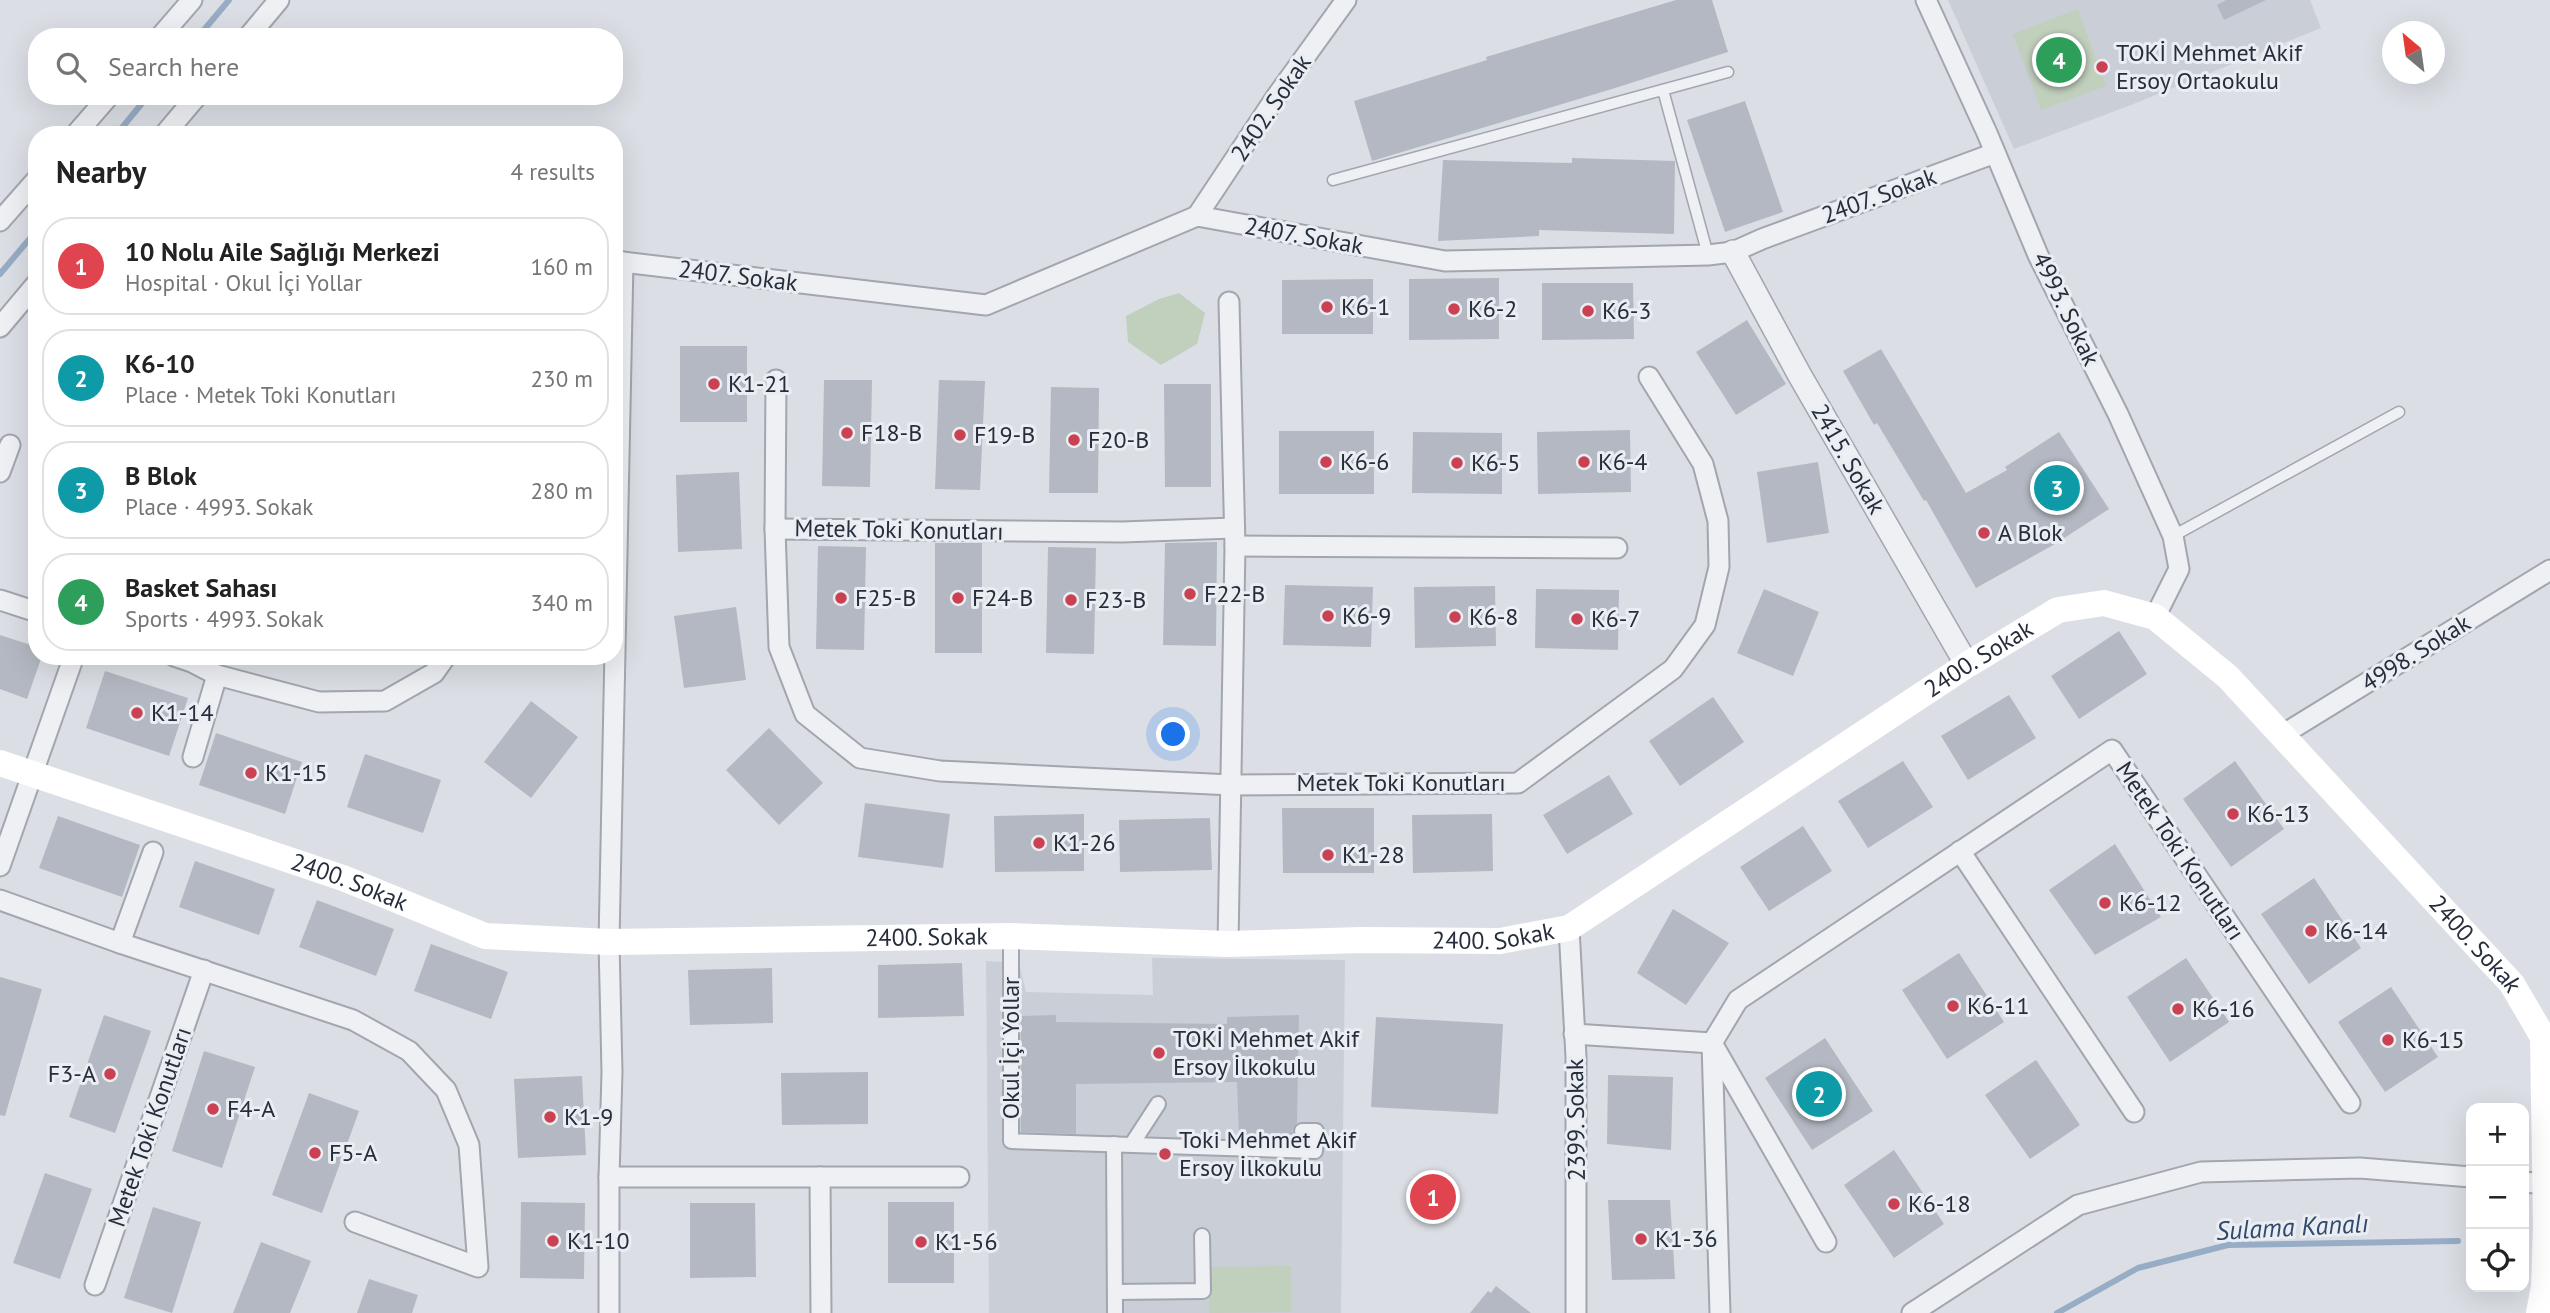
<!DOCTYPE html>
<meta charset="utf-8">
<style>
:root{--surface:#fff;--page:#f2f2f2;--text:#222;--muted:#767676;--line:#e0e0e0;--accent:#d93025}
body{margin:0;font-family:"PT Sans",sans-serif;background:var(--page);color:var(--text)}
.controls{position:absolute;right:21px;bottom:21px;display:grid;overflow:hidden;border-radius:14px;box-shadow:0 7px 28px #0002}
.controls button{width:63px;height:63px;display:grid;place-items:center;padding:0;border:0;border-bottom:2px solid var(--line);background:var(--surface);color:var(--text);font:35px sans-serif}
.compass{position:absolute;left:2382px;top:21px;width:63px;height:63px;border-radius:50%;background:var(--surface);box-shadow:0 7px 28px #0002;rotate:331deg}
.you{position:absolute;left:1174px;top:735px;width:24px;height:24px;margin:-18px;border:5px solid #fff;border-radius:50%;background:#1a73e8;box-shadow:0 0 0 10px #1a73e833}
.badge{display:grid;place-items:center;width:46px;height:46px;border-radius:50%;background:var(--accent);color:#fff;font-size:23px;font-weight:700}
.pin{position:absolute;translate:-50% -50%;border:4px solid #fff;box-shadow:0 2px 7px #0006}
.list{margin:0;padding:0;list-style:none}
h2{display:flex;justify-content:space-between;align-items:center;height:91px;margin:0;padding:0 28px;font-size:30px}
h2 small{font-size:23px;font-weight:400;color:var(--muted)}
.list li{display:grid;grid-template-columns:46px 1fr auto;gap:21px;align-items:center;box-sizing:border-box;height:98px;margin:0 14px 14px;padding:0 14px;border:2px solid var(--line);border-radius:28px}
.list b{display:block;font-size:26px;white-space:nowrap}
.list p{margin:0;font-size:23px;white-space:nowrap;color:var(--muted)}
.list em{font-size:23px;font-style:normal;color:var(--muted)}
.icon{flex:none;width:38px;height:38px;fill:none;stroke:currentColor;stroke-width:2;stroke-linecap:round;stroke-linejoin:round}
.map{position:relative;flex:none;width:2550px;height:1313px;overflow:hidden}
.search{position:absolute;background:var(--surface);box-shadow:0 7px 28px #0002;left:28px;top:28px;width:595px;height:77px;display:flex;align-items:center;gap:18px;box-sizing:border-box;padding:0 24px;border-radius:28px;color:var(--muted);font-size:26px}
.panel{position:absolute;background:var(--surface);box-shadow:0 7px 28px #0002;left:28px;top:126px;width:595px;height:539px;border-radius:28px}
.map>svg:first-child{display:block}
.built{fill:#caced7}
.green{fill:#c1cfbd}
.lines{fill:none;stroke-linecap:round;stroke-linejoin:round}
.stream{stroke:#97acc5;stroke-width:6}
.building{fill:#b3b8c2}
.service-casing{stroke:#a1a6af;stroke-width:13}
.pedestrian-casing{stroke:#a1a6af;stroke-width:18}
.minor-casing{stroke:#a1a6af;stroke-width:23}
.tertiary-casing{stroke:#a1a6af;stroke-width:26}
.service{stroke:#eef0f4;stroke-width:10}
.pedestrian{stroke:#eef0f4;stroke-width:14}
.minor{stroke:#eef0f4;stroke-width:19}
.tertiary{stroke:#eef0f4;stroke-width:23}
.secondary{stroke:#fff;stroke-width:26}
.poi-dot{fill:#c94152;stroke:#eaeef3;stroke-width:2.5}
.labels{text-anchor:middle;stroke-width:6;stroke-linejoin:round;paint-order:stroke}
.poi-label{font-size:24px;fill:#262d3b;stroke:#eaeef3;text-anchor:start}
.street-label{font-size:24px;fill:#262d3b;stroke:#eaeef3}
.water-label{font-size:26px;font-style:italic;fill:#314a6d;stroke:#eaeef3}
</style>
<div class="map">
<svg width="2550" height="1313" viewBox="0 0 2550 1313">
<rect width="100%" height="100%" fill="#dbdfe5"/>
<!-- built -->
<g class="built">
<path d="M1948,0H2310L2321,28L2131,105L2014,149Z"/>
<path d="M1152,958L1345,960L1341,1313H989L986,961L1019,963L1026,992L1153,995Z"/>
</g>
<!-- green -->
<g class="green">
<path d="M2078,9L2106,86L2041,110L2013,34Z"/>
<path d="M1179,293L1205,313L1197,344L1161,365L1128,342L1126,316L1159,299Z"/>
<path d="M1291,1266V1312L1209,1313V1267Z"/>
</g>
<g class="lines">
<!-- stream -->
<g class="stream">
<path d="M198,37L229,0"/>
<path d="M116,135L148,96"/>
<path d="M0,274L37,230"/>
<path d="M2057,1313L2138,1268L2228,1245L2458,1241"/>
</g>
</g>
<!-- building -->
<g class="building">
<path d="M1676,0H1712L1728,52L1612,89L1372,161L1354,101L1487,60L1486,57Z"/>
<path d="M2226,0H2266L2224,20L2217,5Z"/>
<path d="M1745,101L1783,212L1725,232L1687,120Z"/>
<path d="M1572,158L1675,161L1674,234L1539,230V236L1438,241L1443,160L1572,163Z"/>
<path d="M1499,278V339L1409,340V279Z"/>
<path d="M1373,279V334H1282V280Z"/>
<path d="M1542,283H1633L1634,339L1542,340Z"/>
<path d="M1747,320L1786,384L1736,415L1696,352Z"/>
<rect x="680" y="346" width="67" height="76"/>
<path d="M1881,349L1966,493L2007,470L2005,467L2059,432L2109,509L2055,544L1976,588L1926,500L1924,501L1877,423L1874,425L1843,371Z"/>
<path d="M824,380H872L870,487L822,486Z"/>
<path d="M939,380L985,381L980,490L935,489Z"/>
<path d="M1164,384H1211V487H1165Z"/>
<path d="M1051,387L1099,388L1098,493H1049Z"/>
<path d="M1630,430L1631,492L1538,494L1537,432Z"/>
<rect x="1279" y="431" width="95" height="63"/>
<path d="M1413,432L1502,433V494L1412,493Z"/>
<path d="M1818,462L1829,533L1767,543L1757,472Z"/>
<path d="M739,472L742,549L678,552L676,475Z"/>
<path d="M1217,542L1216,646L1163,645L1165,543Z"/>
<rect x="935" y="543" width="47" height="110"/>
<path d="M818,546L866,547L864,650L816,649Z"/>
<path d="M1048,547L1096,548L1094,654L1046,653Z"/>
<path d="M1285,585L1373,587L1371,647L1283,645Z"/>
<path d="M1495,586L1496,646L1415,648L1414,587Z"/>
<path d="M1536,589L1619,590L1618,650L1535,648Z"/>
<path d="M1764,589L1819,612L1793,676L1737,653Z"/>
<path d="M736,607L746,680L684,688L674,616Z"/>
<path d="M2119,631L2147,674L2079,719L2051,676Z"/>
<path d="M0,635L37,647V656H42L27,699L0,689Z"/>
<path d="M105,671L188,698L169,756L86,728Z"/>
<path d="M2009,695L2036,738L1968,780L1941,736Z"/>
<path d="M1713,697L1744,742L1680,786L1649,741Z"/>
<path d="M531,701L578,737L531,798L484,762Z"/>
<path d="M769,728L823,783L779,825L726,770Z"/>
<path d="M216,733L302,762L285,814L199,785Z"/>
<path d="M365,754L441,780L423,833L347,807Z"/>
<path d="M1903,761L1933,807L1868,848L1838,801Z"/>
<path d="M2235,761L2284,829L2231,867L2183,799Z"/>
<path d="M1609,775L1633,814L1567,854L1543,815Z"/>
<path d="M865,803L950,814L943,868L858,857Z"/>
<path d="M1282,808H1374V873H1283Z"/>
<path d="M1084,814V871L995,872L994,816Z"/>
<path d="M1492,814L1493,871L1413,873L1412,815Z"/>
<path d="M58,816L140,845L122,897L39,868Z"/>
<path d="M1210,818L1212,870L1120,872L1119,820Z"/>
<path d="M1803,826L1832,871L1769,911L1740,867Z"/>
<path d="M2115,844L2161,917L2095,955L2049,890Z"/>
<path d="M195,861L275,889L259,935L179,907Z"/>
<path d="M2314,878L2361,948L2309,984L2261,914Z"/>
<path d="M317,900L394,929L376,976L299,947Z"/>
<path d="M1673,909L1729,943L1686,1005L1637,973Z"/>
<path d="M431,944L508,972L491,1019L414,991Z"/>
<path d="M1959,953L2004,1022L1947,1059L1902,990Z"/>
<path d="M2186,958L2229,1022L2170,1062L2127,997Z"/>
<path d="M962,963L964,1016L878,1018V965Z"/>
<path d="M772,968L773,1023L690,1025L688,970Z"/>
<path d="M0,977L42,989L5,1116L0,1115Z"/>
<path d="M2391,987L2438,1057L2385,1092L2338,1022Z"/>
<path d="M104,1015L151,1031L115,1133L69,1117Z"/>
<path d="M1056,1015V1022L1227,1024V1017L1299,1015L1297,1123L1292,1130L1294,1136H1239L1237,1082L1076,1084V1134L1021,1132V1016Z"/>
<path d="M1376,1017L1503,1024L1498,1114L1371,1107Z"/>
<path d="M1825,1038L1873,1111L1812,1150L1765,1078Z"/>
<path d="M204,1051L255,1067L222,1168L172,1151Z"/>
<path d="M2036,1060L2080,1125L2030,1159L1985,1095Z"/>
<path d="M868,1072V1124L782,1125L781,1073Z"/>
<path d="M1608,1075L1673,1077L1671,1150L1607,1144Z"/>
<path d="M582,1076L586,1155L518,1158L514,1079Z"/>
<path d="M309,1093L359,1111L322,1213L272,1195Z"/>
<path d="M1894,1150L1944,1224L1894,1258L1844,1185Z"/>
<path d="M45,1173L92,1189L60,1279L13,1263Z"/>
<path d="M1608,1200H1670L1675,1279L1612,1280Z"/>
<path d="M521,1202L585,1203L584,1279L520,1278Z"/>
<rect x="888" y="1202" width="66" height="81"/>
<path d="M690,1203H755L756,1277L690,1278Z"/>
<path d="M153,1207L201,1222L172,1313L124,1298Z"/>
<path d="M261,1242L311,1261L290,1313H233Z"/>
<path d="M369,1279L418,1295L412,1313H357Z"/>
<path d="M1496,1286L1531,1313H1470L1488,1291L1491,1293Z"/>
</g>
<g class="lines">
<!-- service casing -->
<g class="service-casing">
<g id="service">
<path d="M1663,90L1708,255"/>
<path d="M1333,180L1728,72"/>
<path d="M2173,536L2399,412"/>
</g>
</g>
<!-- pedestrian casing -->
<g class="pedestrian-casing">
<g id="pedestrian">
<path d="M1011,936V1141L1315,1151L1316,1131H1302"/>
<path d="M1114,1144L1115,1313"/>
<path d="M1132,1144L1158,1104"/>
<path d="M1115,1292L1203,1291L1202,1236"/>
</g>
</g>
<!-- minor casing -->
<g class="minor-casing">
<g id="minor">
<path d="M1926,0L1987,133L2038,255L2118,414L2173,536L2179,569L2155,617"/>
<path d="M160,37L192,0"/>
<path d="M248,37L279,0"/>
<path d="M75,135L109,96"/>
<path d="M164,135L197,96"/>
<path d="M1197,216L1276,97L1346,0"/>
<path d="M0,221L37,179"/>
<path d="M614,261L986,305L1197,216L1445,261L1708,255L1733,252L1762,239L1995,153"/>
<path d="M0,327L37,283"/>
<path d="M776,380L775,529L779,647L805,714L860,758L940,771L1232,785L1518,783L1673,669L1705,625L1719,567L1718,521L1703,464L1649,377"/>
<path d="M0,472L10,445"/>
<path d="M775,529L1122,532L1234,528"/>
<path d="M1235,546L1617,548"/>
<path d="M0,600L37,612"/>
<path d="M174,656L192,662L217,675L319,702L385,701L434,673L446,656"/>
<path d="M2282,735L2550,570"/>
<path d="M193,757L217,675"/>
<path d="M1960,851L2134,1112"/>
<path d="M0,866L74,656"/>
<path d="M0,900L120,943L353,1020L409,1051L446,1090L469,1145L478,1267L355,1222"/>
<path d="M1569,928L1576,1057V1313"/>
<path d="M120,943L153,852"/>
<path d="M1228,944L1235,546L1229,302"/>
<path d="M1574,1034L1712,1043L1826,1242"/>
<path d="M609,1177H959"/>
<path d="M820,1177L821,1313"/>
<path d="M2524,1182L2544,1184"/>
<path d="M95,1285L204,970"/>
<path d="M609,1313V1177L612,1072L609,942L623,262"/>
<path d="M1720,1313L1712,1043L1738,1000L2112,750L2350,1103"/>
<path d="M1912,1313L2078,1205L2201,1172L2360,1168L2471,1177"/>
</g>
</g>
<!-- tertiary casing -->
<g class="tertiary-casing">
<path id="tertiary" d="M1733,252L1799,374L1967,665"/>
</g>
<!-- service -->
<use href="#service" class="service"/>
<!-- pedestrian -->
<use href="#pedestrian" class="pedestrian"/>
<!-- minor -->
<use href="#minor" class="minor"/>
<!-- tertiary -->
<use href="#tertiary" class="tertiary"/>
<!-- secondary -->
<path class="secondary" id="s1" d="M0,763L343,878L485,936L609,942L1011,936L1228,944L1361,940L1500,941L1569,928L1967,665L2058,610L2104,603L2155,617L2228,677L2512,984L2543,1037L2546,1227L2544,1287L2539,1313"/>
</g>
<!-- markers -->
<g class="poi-dot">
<circle cx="2102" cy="67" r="7"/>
<circle cx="1327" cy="307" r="7"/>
<circle cx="1454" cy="309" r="7"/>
<circle cx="1588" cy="311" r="7"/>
<circle cx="714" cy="384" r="7"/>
<circle cx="847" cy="433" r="7"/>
<circle cx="960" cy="435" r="7"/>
<circle cx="1074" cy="440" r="7"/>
<circle cx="1326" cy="462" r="7"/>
<circle cx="1584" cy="462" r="7"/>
<circle cx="1457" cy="463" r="7"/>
<circle cx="1984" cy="533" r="7"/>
<circle cx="1190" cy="594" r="7"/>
<circle cx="841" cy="598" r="7"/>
<circle cx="958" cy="598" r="7"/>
<circle cx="1071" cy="600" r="7"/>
<circle cx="1328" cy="616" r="7"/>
<circle cx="1455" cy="617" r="7"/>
<circle cx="1577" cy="619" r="7"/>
<circle cx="137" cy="713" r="7"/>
<circle cx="251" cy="773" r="7"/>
<circle cx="2233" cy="814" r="7"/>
<circle cx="1039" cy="843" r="7"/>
<circle cx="1328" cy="855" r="7"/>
<circle cx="2105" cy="903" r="7"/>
<circle cx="2311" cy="931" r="7"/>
<circle cx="1953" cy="1006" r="7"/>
<circle cx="2178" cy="1009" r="7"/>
<circle cx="2388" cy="1040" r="7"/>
<circle cx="1159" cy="1053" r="7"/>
<circle cx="110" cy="1074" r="7"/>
<circle cx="213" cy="1109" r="7"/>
<circle cx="550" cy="1117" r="7"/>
<circle cx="315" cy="1153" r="7"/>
<circle cx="1165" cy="1154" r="7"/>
<circle cx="1894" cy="1204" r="7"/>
<circle cx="1641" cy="1239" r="7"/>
<circle cx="553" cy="1241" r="7"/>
<circle cx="921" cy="1242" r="7"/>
</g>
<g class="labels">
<!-- poi labels -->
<g class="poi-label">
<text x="2116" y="61">TOKİ Mehmet Akif<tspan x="2116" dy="28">Ersoy Ortaokulu</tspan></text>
<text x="1341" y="315">K6-1</text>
<text x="1468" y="317">K6-2</text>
<text x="1602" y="319">K6-3</text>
<text x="728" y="392">K1-21</text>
<text x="861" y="441">F18-B</text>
<text x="974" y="443">F19-B</text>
<text x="1088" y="448">F20-B</text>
<text x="1340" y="470">K6-6</text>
<text x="1598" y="470">K6-4</text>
<text x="1471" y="471">K6-5</text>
<text x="1998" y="541">A Blok</text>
<text x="1204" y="602">F22-B</text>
<text x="855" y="606">F25-B</text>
<text x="972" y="606">F24-B</text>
<text x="1085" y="608">F23-B</text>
<text x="1342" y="624">K6-9</text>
<text x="1469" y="625">K6-8</text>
<text x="1591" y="627">K6-7</text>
<text x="151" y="721">K1-14</text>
<text x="265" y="781">K1-15</text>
<text x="2247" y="822">K6-13</text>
<text x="1053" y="851">K1-26</text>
<text x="1342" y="863">K1-28</text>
<text x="2119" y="911">K6-12</text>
<text x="2325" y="939">K6-14</text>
<text x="1967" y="1014">K6-11</text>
<text x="2192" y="1017">K6-16</text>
<text x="1173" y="1047">TOKİ Mehmet Akif<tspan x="1173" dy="28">Ersoy İlkokulu</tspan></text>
<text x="2402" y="1048">K6-15</text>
<text x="96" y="1082" text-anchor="end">F3-A</text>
<text x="227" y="1117">F4-A</text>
<text x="564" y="1125">K1-9</text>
<text x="1179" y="1148">Toki Mehmet Akif<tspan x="1179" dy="28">Ersoy İlkokulu</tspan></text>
<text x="329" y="1161">F5-A</text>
<text x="1908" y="1212">K6-18</text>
<text x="1655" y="1247">K1-36</text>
<text x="567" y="1249">K1-10</text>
<text x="935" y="1250">K1-56</text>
</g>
<!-- street labels -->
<g class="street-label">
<text transform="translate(1271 108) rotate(-56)" y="8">2402. Sokak</text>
<text transform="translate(1879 196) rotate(-20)" y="8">2407. Sokak</text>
<text transform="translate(1304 236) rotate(10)" y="8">2407. Sokak</text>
<text transform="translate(738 276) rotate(7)" y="8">2407. Sokak</text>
<text transform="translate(2066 309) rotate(64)" y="8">4993. Sokak</text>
<text transform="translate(1848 459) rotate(60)" y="8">2415. Sokak</text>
<text transform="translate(899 530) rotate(1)" y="8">Metek Toki Konutları</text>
<text transform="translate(2416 653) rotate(-32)" y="8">4998. Sokak</text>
<text dy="8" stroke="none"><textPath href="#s1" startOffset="2091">2400. Sokak</textPath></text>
<text x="1401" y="791">Metek Toki Konutları</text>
<text transform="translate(2180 851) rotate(56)" y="8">Metek Toki Konutları</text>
<text dy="8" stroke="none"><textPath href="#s1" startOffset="369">2400. Sokak</textPath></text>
<text dy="8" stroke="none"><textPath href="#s1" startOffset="1524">2400. Sokak</textPath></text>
<text dy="8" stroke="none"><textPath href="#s1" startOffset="957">2400. Sokak</textPath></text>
<text dy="8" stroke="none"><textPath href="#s1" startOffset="2742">2400. Sokak</textPath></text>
<text transform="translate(1011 1048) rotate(-90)" y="8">Okul İçi Yollar</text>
<text transform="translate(1576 1120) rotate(-91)" y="8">2399. Sokak</text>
<text transform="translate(150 1127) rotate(-71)" y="8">Metek Toki Konutları</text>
</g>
<!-- water labels -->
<g class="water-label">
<text transform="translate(2292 1227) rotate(-3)" y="9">Sulama Kanalı</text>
</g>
</g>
</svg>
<div class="controls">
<button>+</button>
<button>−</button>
<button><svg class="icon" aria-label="locate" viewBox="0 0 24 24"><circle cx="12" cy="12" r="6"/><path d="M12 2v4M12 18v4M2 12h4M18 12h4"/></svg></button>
</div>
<svg class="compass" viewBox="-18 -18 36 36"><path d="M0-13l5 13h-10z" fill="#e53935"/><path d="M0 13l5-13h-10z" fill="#767676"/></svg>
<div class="you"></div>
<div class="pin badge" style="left:1433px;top:1197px;background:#e0444e">1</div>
<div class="pin badge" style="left:1819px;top:1094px;background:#0f9aa8">2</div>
<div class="pin badge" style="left:2057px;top:488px;background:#0f9aa8">3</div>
<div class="pin badge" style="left:2059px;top:60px;background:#2e9e5b">4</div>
<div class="search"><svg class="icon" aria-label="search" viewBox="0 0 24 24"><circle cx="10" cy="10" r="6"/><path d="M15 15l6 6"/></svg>Search here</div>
<section class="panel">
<h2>Nearby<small>4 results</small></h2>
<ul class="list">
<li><span class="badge" style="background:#e0444e">1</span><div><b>10 Nolu Aile Sağlığı Merkezi</b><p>Hospital · Okul İçi Yollar</p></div><em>160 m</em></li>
<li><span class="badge" style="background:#0f9aa8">2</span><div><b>K6-10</b><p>Place · Metek Toki Konutları</p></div><em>230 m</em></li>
<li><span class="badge" style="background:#0f9aa8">3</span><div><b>B Blok</b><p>Place · 4993. Sokak</p></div><em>280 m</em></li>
<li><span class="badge" style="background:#2e9e5b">4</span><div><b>Basket Sahası</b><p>Sports · 4993. Sokak</p></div><em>340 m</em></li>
</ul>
</section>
</div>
